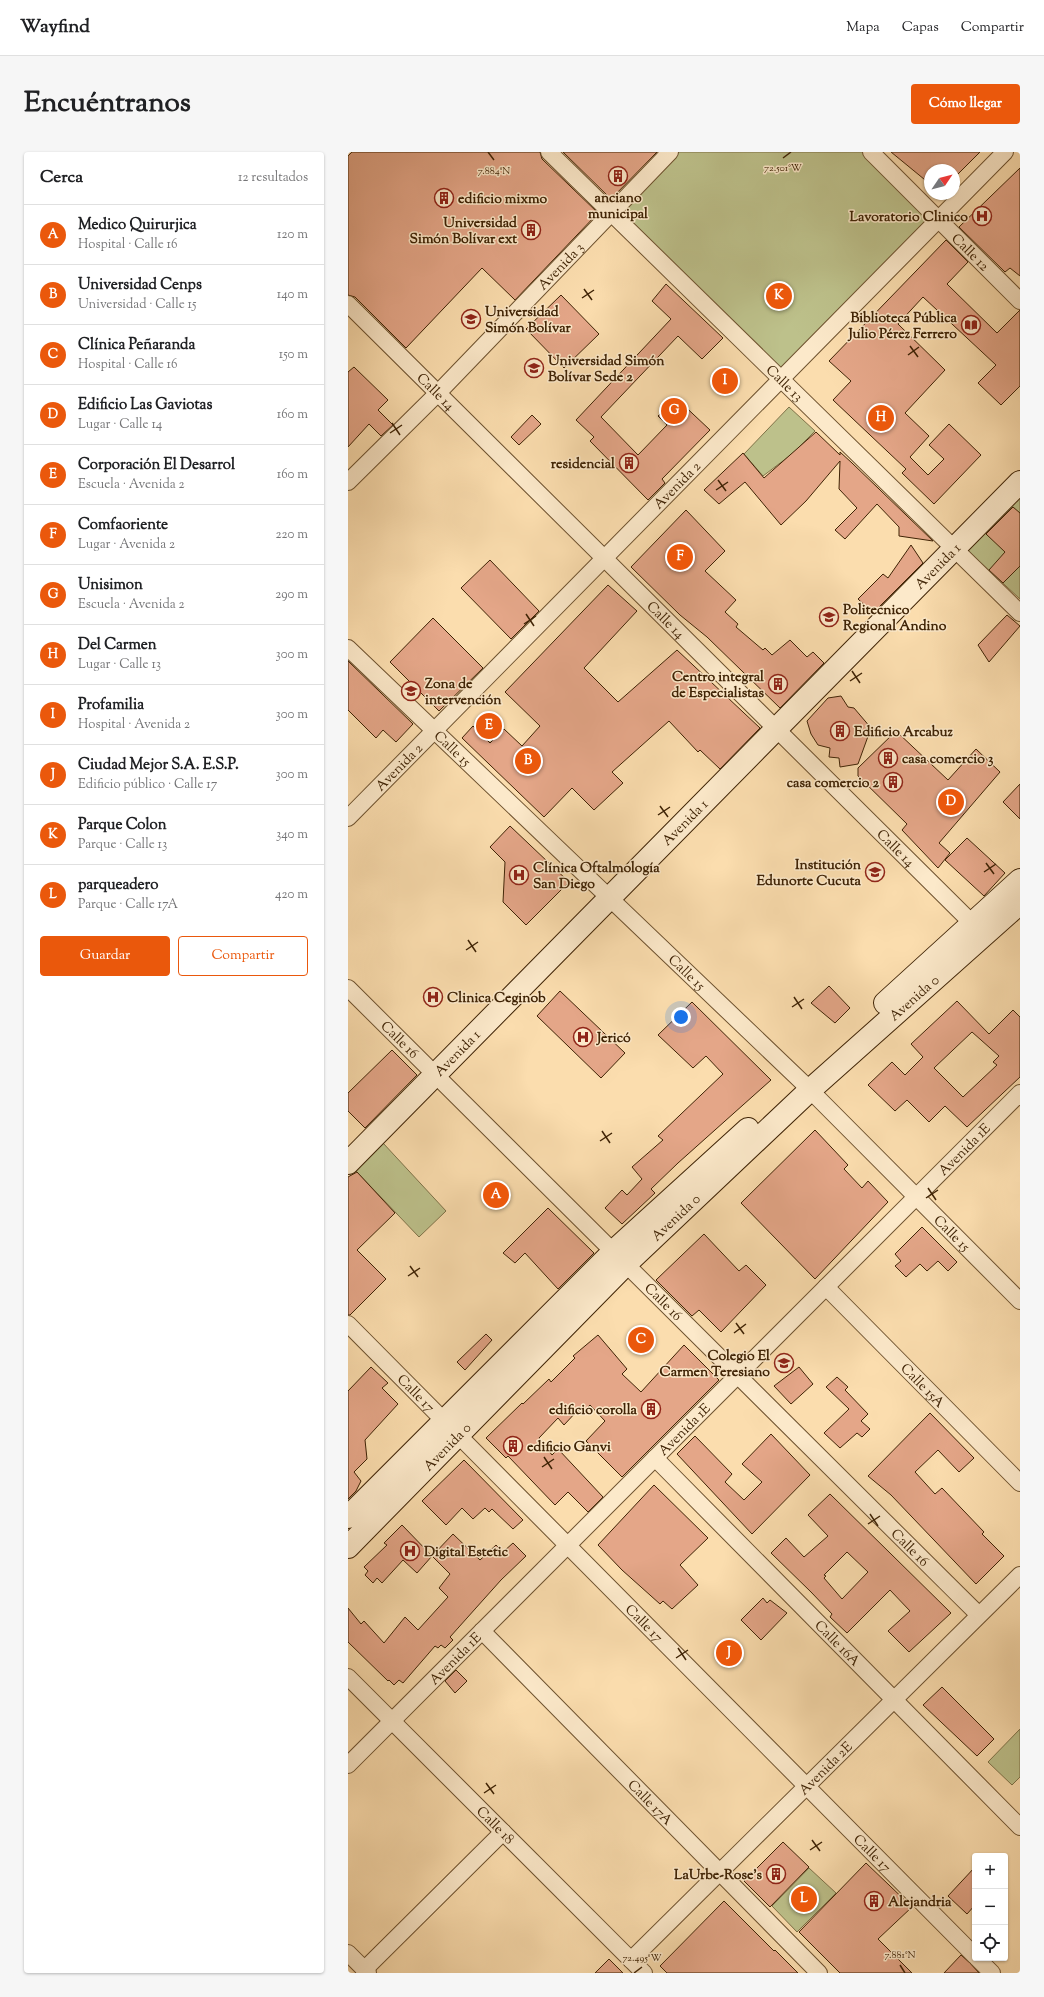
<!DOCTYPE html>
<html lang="es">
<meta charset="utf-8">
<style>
:root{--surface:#fff;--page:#f6f6f6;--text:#202124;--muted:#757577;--line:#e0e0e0;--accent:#ea580c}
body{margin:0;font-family:"Sorts Mill Goudy",serif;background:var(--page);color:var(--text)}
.controls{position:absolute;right:12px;bottom:12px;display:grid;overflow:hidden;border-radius:4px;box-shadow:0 1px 3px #0004}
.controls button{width:36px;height:36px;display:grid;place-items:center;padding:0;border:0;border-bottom:1px solid var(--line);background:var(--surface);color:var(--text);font:20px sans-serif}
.compass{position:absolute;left:576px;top:12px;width:36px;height:36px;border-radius:50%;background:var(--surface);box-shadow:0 1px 3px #0004;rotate:55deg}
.you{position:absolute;left:333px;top:865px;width:14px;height:14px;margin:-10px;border:3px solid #fff;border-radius:50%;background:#1a73e8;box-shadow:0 0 0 6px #1a73e833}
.badge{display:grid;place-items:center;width:26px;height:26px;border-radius:50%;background:var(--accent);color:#fff;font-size:13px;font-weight:700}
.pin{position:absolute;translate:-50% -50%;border:2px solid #fff;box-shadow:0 1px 4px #0006}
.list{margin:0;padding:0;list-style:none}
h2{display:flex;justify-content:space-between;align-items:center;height:52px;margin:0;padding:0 16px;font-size:17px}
h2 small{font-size:13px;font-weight:400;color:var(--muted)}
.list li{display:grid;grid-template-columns:26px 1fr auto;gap:12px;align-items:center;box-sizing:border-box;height:60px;padding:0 16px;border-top:1px solid var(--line)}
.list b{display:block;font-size:15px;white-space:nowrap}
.list p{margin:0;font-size:13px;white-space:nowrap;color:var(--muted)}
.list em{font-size:13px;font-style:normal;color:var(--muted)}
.actions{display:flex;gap:8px;padding:12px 16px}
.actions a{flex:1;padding:9px 0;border:1px solid var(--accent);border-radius:4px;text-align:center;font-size:14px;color:var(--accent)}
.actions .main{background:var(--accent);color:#fff}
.icon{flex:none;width:22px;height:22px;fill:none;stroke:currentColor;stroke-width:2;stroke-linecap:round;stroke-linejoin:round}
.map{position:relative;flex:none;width:672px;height:1821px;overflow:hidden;border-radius:4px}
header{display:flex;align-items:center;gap:24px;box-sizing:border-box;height:56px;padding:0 20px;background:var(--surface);border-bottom:1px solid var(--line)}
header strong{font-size:19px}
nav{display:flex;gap:22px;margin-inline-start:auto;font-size:14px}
.intro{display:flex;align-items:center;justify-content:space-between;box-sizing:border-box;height:96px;padding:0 24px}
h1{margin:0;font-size:28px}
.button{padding:10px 18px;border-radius:4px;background:var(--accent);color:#fff;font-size:14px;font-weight:700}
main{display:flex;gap:24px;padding:0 24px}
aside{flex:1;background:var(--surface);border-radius:4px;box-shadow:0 1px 3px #0004}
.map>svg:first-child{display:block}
.green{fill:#bdc18b;stroke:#7e7248}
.building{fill:#e4a688;stroke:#3f2305;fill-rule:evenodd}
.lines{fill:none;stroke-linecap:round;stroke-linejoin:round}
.street-casing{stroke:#6e522f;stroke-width:18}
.secondary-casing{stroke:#3f2305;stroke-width:24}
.street{stroke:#fce9ca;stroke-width:16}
.secondary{stroke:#fce9ca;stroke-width:22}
.ticks{fill:none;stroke:#3f2305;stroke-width:1.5}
.labels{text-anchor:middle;stroke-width:3;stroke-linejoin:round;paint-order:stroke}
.poi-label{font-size:14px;font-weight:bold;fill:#3f2305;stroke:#fce9ca;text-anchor:start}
.street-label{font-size:14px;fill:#3f2305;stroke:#fce9ca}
.ticks-label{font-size:10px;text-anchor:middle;fill:#3f2305;stroke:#fce9ca;stroke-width:3;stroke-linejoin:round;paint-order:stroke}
</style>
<header>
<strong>Wayfind</strong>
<nav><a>Mapa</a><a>Capas</a><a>Compartir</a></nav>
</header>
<div class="intro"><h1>Encuéntranos</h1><a class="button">Cómo llegar</a></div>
<main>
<aside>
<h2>Cerca<small>12 resultados</small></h2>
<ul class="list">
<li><span class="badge">A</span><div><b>Medico Quirurjica</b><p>Hospital · Calle 16</p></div><em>120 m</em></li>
<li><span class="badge">B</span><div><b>Universidad Cenps</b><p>Universidad · Calle 15</p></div><em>140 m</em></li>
<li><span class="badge">C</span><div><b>Clínica Peñaranda</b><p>Hospital · Calle 16</p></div><em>150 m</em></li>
<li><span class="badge">D</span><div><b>Edificio Las Gaviotas</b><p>Lugar · Calle 14</p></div><em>160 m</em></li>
<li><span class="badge">E</span><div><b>Corporación El Desarrol</b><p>Escuela · Avenida 2</p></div><em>160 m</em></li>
<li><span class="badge">F</span><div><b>Comfaoriente</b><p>Lugar · Avenida 2</p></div><em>220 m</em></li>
<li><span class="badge">G</span><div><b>Unisimon</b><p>Escuela · Avenida 2</p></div><em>290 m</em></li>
<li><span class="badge">H</span><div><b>Del Carmen</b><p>Lugar · Calle 13</p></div><em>300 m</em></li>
<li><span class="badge">I</span><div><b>Profamilia</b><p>Hospital · Avenida 2</p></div><em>300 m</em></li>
<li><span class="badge">J</span><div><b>Ciudad Mejor S.A. E.S.P.</b><p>Edificio público · Calle 17</p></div><em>300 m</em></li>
<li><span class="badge">K</span><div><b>Parque Colon</b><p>Parque · Calle 13</p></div><em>340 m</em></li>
<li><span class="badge">L</span><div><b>parqueadero</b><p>Parque · Calle 17A</p></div><em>420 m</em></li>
</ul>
<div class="actions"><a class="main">Guardar</a><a>Compartir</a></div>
</aside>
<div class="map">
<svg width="672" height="1821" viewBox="0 0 672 1821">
<rect width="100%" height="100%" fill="#fbddae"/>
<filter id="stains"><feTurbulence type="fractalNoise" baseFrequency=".005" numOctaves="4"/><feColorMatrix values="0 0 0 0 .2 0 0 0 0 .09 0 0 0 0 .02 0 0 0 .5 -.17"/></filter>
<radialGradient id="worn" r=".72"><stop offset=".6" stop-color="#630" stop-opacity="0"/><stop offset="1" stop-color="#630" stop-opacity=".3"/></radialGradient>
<!-- green -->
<g class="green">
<path d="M331,0H519L583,64L434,224L272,61Z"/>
<path d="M441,255L467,279L444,302L415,324L396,302Z"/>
<path d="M672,342V447L619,398Z"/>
<path d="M35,991L98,1059L71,1085L7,1018Z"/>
<path d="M672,1577V1625L664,1633L640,1610Z"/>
<path d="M461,1716L488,1741L449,1780L424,1754Z"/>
</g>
<!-- building -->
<g class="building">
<path d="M4,0H192L194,7L250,61L167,148L134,116L58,196L7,145L0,143V4Z"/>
<path d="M215,0H309L263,47Z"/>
<path d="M543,0H632L606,26V18H582V32Z"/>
<path d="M672,16V124L662,116L657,120L611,75Z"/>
<path d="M598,88L620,110L599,132L649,181L672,158V234L653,253L630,231L648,213L575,145L550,172L597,218L557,261L581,284L562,305L580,323L596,307L581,293L601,272L633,303L586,352L554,321L558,317L485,248L503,229L481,209Z"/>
<path d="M318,132L375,186L354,207L330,184L253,265L290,303L319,273L310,264L328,246L362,278L314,327L317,331L300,348L242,289L246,285L228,268L323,167L304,149Z"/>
<path d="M213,143L251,182L216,216L178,177Z"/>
<path d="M6,215L40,248L30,258L45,273L33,284L21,272L0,295V220Z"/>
<path d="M184,263L193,272L171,293L163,285Z"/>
<path d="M468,280L492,303V300L504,311L585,389L551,384V375L529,352L497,387L487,378L509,356L491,337L492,309L458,349L433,373L397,330L371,352L356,338L395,301L416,326Z"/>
<path d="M665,355L672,361V414L655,431L641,418L657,400L638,382Z"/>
<path d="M338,358L377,399L357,419L388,448L377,460L390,472L388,475L415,498L417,496L424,503L442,488L459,505L465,500L476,511L432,556L359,485L332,463L283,415Z"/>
<path d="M563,393L575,411L525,461L510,447L535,422L540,426Z"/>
<path d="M142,408L191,459L163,487L113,436Z"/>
<path d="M260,433L289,459L236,516L270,550L329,498L412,576L372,617L352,598L350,600L321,569L264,620L275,631L246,658L224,636L196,665L114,586L125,574L142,591L156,577L174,594L192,574L157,540Z"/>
<path d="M659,463L672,474L641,510L630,493Z"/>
<path d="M85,466L135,516L91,559L42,510Z"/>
<path d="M0,509L65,572L48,590L35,578L28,586L0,558Z"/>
<path d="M493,544L500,555L506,556L523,576L510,612L492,615L491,606L481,605L482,596L470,593L463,582L459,569L480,546Z"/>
<path d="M548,579L600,628L628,597L652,620L591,691L602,701L590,716L554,678L559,672L510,624V616Z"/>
<path d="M672,632V667L655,650Z"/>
<path d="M162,674L221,730L178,773L155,750L157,710L142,695Z"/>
<path d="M619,686L657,721L636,744L597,708Z"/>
<path d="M481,834L502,856L487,871L463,851Z"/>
<path d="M212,839L277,901L253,926L189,864Z"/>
<path d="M609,849L641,882L665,858L672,865V925L619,975L597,954L581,970L559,948L547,959L520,933L544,910L557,923L575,905L563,892ZM624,880L651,904L645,910L649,913L615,945L586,916Z"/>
<path d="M344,850L423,928L330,1011L303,1037L307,1041L274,1072L257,1056L274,1038L279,1043L294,1027L284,1015L315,988L310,984L375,922L358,904L345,916L310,883Z"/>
<path d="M44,898L69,923L17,976L0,959V941Z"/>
<path d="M467,978L500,1013L496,1017L514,1036L520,1029L540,1050L467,1127L393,1051Z"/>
<path d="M9,1020L47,1061L9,1098L38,1127L2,1163H0V1025Z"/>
<path d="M200,1056L246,1101L210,1137L177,1101L167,1111L155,1101Z"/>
<path d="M574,1075L609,1110L600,1119L590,1109L579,1119L572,1112L558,1125L547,1114L553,1109L547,1102Z"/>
<path d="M356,1082L391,1119L398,1113L418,1133L373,1180L351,1158L344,1164L308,1128Z"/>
<path d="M138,1182L144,1188L117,1218L109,1210Z"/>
<path d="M250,1183L279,1217L274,1222L293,1240L336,1193L371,1228L274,1325L238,1289L257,1269L242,1253L233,1262L230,1258L216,1273L210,1266L191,1286L204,1303L210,1297L255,1345L240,1360L220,1340L207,1353L160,1304L158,1306L138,1286L174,1251L175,1252L201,1227L203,1230L227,1206L225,1204Z"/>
<path d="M23,1215L40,1231L34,1236L50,1252L17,1288L19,1307L6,1320L13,1329L8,1339L0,1347V1239Z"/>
<path d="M451,1215L465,1232L443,1252L426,1234Z"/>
<path d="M489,1225L500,1235L497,1238L520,1262L513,1269L522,1277L514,1285L509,1281L492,1296L476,1281L501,1257L478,1235Z"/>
<path d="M582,1261L626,1306L611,1320L590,1298L567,1320L587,1342L594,1336L636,1380L634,1382L656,1404L628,1432L543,1343L520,1324Z"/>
<path d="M423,1282L462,1323L404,1382L329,1302L347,1284L384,1322L377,1330L396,1348L414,1330L394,1312Z"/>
<path d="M116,1308L175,1368L165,1377L144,1357L141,1360L137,1356L125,1367L114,1356L98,1373L74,1349Z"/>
<path d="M306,1333L360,1386L332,1413L350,1433L324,1457L315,1449L312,1452L274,1418L250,1393Z"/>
<path d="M482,1342L603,1461L561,1500L540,1479L562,1459L542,1438L499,1481L482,1465L484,1462L463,1440L423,1401L438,1386L456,1405L480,1384L460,1363ZM499,1400L520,1420L494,1447L476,1426L478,1424L476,1423Z"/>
<path d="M54,1373L84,1404L69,1421L55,1408L34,1431L29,1426L25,1431L17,1423L20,1419L16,1415L39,1393L36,1391Z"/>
<path d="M105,1382L132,1408L148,1393L155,1400L165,1391L178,1404L153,1428L102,1485L105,1488L97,1496L93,1493L90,1496L87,1494L55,1531L51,1528L46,1533L41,1528L40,1529L0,1490V1456L13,1472L16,1469L36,1491L57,1465L70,1478L100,1445L91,1436L102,1422L84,1404Z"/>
<path d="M415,1446L419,1451L422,1448L439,1461L413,1488L393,1468Z"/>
<path d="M108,1518L119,1529L107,1541L97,1529Z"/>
<path d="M594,1535L646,1587L629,1604L575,1553Z"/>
<path d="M435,1690L461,1715L422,1755L396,1729Z"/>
<path d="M518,1711L564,1755L530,1787L564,1821H492L451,1780Z"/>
<path d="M627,1715V1753L619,1762L600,1744Z"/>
<path d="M376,1749L426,1799L427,1798L450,1821H319L312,1814Z"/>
<path d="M613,1803L622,1811L631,1821H596Z"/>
<path d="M261,1807L275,1821H247Z"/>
</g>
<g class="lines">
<!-- street casing -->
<g class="street-casing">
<g id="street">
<path id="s1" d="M201,0L672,461"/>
<path id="s2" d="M523,0L672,149"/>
<path id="s3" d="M0,152L632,779"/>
<path id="s4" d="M0,330L90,241L322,0"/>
<path id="s5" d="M0,496L453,929L672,1149"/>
<path id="s6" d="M0,666L657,0"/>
<path id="s7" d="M0,836C212,1044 420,1255 631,1463"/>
<path id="s8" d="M478,1135L672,1331"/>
<path id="s9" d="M0,1172L627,1804"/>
<path id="s10" d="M307,1306L672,1675"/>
<path id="s11" d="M134,1479L471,1821"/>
<path id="s12" d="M0,1525L296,1821"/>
<path id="s13" d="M0,1613L672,941"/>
<path d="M0,1801L20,1821"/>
<path d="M629,1806L644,1821"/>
<path id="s14" d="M283,1808L672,1423"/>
<path d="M16,1818L155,1680"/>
</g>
</g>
<!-- secondary casing -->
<g class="secondary-casing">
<g id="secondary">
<path d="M537,851L672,728"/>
<path id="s15" d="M0,1011L672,330"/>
<path d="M0,1365L267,1098L400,977"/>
<path id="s16" d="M0,1395L279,1111L462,938L672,751"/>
</g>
</g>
<!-- street -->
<use href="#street" class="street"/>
<!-- secondary -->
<use href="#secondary" class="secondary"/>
</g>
<!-- ticks -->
<path class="ticks" d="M140,0L146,8M435,6L443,0M236,137L244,148M234,146L246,138M562,194L570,205M560,203L571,195M44,271L52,283M42,281L54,273M370,328L378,339M368,338L380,330M178,462L186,474M176,472L188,464M504,519L512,531M502,529L514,521M312,654L320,665M310,663L322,655M638,711L646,722M636,720L648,712M120,788L128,800M118,798L130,790M446,845L454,857M444,855L456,847M254,979L262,991M252,989L264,981M580,1036L588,1048M578,1046L590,1038M62,1114L70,1125M60,1124L72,1116M388,1171L396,1182M386,1181L398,1172M196,1305L204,1317M194,1315L206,1307M522,1362L530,1374M520,1372L532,1364M330,1496L338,1508M328,1506L340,1498M138,1631L146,1642M136,1641L148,1633M464,1688L472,1699M462,1698L474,1690M552,1813L557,1821M286,1821L294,1815"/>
<!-- icons -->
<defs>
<g id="building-ring" transform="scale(1)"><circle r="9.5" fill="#fce9ca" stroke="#8f2418" stroke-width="1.5"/><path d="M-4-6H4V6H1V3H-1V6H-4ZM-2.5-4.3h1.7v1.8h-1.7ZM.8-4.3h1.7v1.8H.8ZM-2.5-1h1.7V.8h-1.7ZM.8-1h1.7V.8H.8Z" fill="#8f2418"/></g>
<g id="hospital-ring" transform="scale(1)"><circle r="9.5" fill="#fce9ca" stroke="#8f2418" stroke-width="1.5"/><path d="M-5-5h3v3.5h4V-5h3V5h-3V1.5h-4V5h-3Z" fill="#8f2418"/></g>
<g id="university-ring" transform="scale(1)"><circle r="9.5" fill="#fce9ca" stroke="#8f2418" stroke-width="1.5"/><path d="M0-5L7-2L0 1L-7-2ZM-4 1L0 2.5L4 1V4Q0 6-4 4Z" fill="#8f2418"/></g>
<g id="library-ring" transform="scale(1)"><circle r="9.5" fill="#fce9ca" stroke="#8f2418" stroke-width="1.5"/><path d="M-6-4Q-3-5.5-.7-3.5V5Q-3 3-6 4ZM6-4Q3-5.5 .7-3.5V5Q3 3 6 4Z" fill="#8f2418"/></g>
<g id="school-ring" transform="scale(1)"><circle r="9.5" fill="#fce9ca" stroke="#8f2418" stroke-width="1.5"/><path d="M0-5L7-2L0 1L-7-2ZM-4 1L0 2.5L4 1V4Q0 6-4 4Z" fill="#8f2418"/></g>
</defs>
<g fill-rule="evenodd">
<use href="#building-ring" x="270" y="24"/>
<use href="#building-ring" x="96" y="46"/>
<use href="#hospital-ring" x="634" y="64"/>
<use href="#building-ring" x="183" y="78"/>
<use href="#university-ring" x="123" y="167"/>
<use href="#library-ring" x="623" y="173"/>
<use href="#university-ring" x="186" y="216"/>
<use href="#building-ring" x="281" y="311"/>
<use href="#university-ring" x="481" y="465"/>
<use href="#building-ring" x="430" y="532"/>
<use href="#school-ring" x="63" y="539"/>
<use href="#building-ring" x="492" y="579"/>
<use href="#building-ring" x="540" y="606"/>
<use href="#building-ring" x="545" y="630"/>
<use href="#school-ring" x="527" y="720"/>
<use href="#hospital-ring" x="171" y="723"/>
<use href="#hospital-ring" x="85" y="845"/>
<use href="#hospital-ring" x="235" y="885"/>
<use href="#school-ring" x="436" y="1211"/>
<use href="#building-ring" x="303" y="1257"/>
<use href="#building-ring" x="165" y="1294"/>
<use href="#hospital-ring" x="62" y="1399"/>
<use href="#building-ring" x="428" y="1722"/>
<use href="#building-ring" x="526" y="1749"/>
</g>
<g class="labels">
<!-- poi labels -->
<g class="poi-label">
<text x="270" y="50" text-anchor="middle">anciano<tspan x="270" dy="16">municipal</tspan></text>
<text x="110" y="51">edificio mixmo</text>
<text x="620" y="69" text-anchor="end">Lavoratorio Clinico</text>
<text x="169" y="75" text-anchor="end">Universidad<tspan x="169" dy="16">Simón Bolívar ext</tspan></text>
<text x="137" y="164">Universidad<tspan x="137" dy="16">Simón Bolívar</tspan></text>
<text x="609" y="170" text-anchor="end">Biblioteca Pública<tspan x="609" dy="16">Julio Pérez Ferrero</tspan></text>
<text x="200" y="213">Universidad Simón<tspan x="200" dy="16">Bolívar Sede 2</tspan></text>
<text x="267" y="316" text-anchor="end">residencial</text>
<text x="495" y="462">Politecnico<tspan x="495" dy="16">Regional Andino</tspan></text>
<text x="416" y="529" text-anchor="end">Centro integral<tspan x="416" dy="16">de Especialistas</tspan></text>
<text x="77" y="536">Zona de<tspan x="77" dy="16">intervención</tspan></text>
<text x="506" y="584">Edificio Arcabuz</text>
<text x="554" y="611">casa comercio 3</text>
<text x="531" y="635" text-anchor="end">casa comercio 2</text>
<text x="513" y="717" text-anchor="end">Institución<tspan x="513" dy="16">Edunorte Cucuta</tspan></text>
<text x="185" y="720">Clínica Oftalmología<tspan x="185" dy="16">San Diego</tspan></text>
<text x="99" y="850">Clinica Ceginob</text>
<text x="249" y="890">Jericó</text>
<text x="422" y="1208" text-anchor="end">Colegio El<tspan x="422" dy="16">Carmen Teresiano</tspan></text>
<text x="289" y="1262" text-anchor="end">edificio corolla</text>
<text x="179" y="1299">edificio Ganvi</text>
<text x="76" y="1404">Digital Estetic</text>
<text x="414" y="1727" text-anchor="end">LaUrbe-Rose's</text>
<text x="540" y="1754">Alejandria</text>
</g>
<!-- street labels -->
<g class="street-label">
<text dy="5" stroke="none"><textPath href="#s2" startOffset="141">Calle 12</textPath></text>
<text dy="5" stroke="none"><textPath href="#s4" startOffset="303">Avenida 3</textPath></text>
<text dy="5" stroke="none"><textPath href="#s1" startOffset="330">Calle 13</textPath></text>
<text dy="5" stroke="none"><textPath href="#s3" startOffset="124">Calle 14</textPath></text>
<text dy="5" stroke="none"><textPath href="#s6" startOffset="468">Avenida 2</textPath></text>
<text dy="5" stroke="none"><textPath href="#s15" startOffset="839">Avenida 1</textPath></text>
<text dy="5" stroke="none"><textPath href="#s3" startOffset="448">Calle 14</textPath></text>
<text dy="5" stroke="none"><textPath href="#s5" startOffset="145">Calle 15</textPath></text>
<text dy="5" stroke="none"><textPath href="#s6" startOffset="72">Avenida 2</textPath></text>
<text dy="5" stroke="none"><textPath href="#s15" startOffset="479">Avenida 1</textPath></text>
<text dy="5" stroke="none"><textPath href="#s3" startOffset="772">Calle 14</textPath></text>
<text dy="5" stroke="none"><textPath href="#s5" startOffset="469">Calle 15</textPath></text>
<text dy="5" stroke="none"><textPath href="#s16" startOffset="789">Avenida 0</textPath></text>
<text dy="5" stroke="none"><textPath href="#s7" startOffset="73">Calle 16</textPath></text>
<text dy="5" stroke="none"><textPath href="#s15" startOffset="155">Avenida 1</textPath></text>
<text dy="5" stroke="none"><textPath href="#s13" startOffset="871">Avenida 1E</textPath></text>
<text dy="5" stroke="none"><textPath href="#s16" startOffset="465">Avenida 0</textPath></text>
<text dy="5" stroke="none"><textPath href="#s5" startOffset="841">Calle 15</textPath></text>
<text dy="5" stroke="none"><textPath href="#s7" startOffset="445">Calle 16</textPath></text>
<text dy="5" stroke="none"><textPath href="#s8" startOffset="138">Calle 15A</textPath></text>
<text dy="5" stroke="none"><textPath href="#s9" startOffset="97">Calle 17</textPath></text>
<text dy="5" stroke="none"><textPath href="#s13" startOffset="475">Avenida 1E</textPath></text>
<text dy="5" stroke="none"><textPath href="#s16" startOffset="141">Avenida 0</textPath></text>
<text dy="5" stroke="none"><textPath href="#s7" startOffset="793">Calle 16</textPath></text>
<text dy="5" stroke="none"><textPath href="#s9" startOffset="421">Calle 17</textPath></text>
<text dy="5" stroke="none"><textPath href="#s10" startOffset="260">Calle 16A</textPath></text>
<text dy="5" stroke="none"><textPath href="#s13" startOffset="151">Avenida 1E</textPath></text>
<text dy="5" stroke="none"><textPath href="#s14" startOffset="273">Avenida 2E</textPath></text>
<text dy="5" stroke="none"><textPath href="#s11" startOffset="240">Calle 17A</textPath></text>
<text dy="5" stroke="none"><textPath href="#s12" startOffset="209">Calle 18</textPath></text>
<text dy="5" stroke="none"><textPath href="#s9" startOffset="745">Calle 17</textPath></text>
</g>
</g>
<g class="ticks-label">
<text x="435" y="19">72.501°W</text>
<text x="146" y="22">7.884°N</text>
<text x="552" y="1806">7.881°N</text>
<text x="294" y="1809">72.495°W</text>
</g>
<rect width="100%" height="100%" filter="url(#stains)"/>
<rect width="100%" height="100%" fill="url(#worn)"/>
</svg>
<div class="controls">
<button>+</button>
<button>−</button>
<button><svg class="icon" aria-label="locate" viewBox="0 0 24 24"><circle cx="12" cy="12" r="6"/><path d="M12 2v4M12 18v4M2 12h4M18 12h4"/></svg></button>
</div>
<svg class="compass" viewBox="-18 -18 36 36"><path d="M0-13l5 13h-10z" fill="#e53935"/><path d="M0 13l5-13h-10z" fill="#757577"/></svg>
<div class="you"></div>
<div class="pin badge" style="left:148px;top:1043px">A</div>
<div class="pin badge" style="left:180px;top:609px">B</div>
<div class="pin badge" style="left:293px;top:1188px">C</div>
<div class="pin badge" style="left:603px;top:650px">D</div>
<div class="pin badge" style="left:141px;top:574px">E</div>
<div class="pin badge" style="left:332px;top:405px">F</div>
<div class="pin badge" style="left:326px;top:259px">G</div>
<div class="pin badge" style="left:533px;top:266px">H</div>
<div class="pin badge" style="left:377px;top:229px">I</div>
<div class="pin badge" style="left:381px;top:1501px">J</div>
<div class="pin badge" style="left:431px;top:144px">K</div>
<div class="pin badge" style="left:456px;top:1747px">L</div>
</div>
</main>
